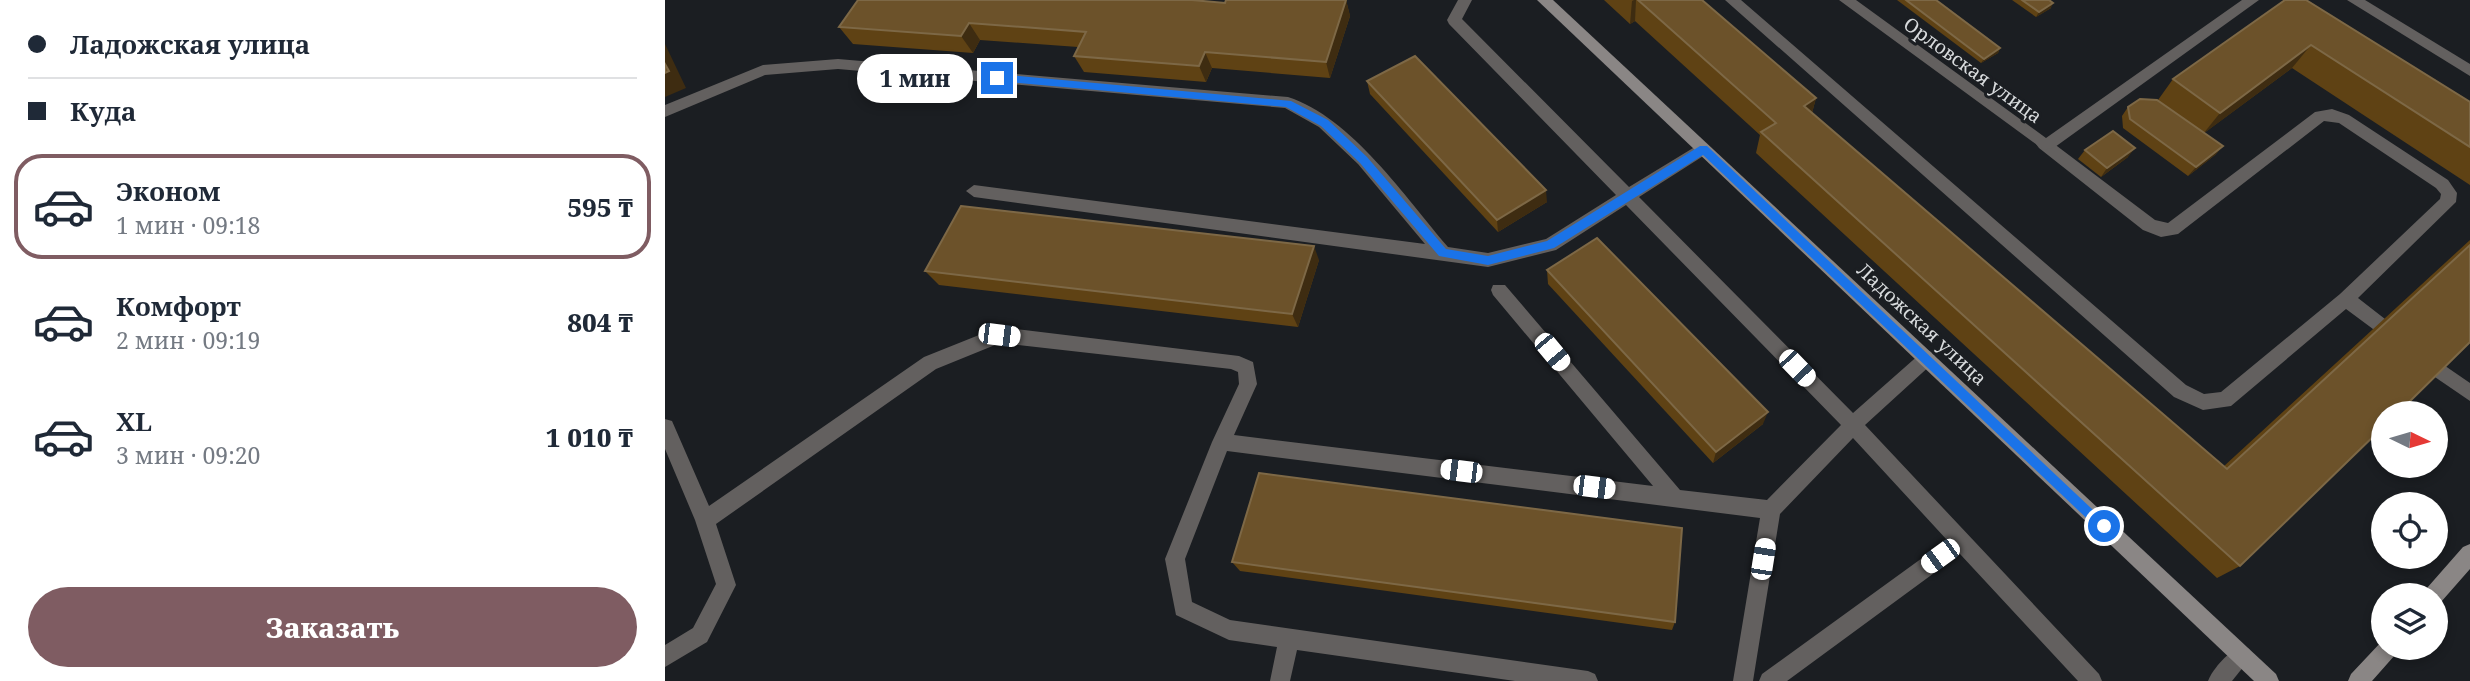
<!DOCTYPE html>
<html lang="ru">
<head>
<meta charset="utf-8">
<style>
  :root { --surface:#fff; --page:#f6f6f7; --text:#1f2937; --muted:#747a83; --line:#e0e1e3; --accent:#7f5c62 }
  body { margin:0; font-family:"Noto Serif",serif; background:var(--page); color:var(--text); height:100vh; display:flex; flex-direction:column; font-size:26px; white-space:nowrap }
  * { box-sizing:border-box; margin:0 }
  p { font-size:23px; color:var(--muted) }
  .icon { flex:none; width:38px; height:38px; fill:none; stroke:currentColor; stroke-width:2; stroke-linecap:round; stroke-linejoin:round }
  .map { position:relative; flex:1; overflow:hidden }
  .drawer { display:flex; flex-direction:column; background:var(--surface); width:665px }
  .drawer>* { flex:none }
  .guide { display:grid; align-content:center; height:154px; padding:0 28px; background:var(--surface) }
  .needle { width:46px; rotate:95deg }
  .controls { position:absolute; left:1706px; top:401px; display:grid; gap:14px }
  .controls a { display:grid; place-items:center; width:77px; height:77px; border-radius:50%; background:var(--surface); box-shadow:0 4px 10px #0003; font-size:35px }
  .end { position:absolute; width:32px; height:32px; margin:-16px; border:9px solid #1a73e8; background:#fff; box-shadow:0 0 0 4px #fff }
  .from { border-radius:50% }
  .bubble { position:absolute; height:49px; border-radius:24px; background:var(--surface); box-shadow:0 4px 10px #0003; font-size:23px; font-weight:800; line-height:49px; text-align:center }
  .car { position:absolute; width:21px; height:42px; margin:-21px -10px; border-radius:9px; box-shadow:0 0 5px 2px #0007; background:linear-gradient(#fff 24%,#345 0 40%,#fff 0 76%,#345 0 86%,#fff 0) }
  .guide b { display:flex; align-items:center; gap:24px; height:66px; font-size:26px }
  .guide b+b { border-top:2px solid var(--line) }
  .guide i { width:18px; height:18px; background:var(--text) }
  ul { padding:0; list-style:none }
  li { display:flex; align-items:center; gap:21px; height:105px; margin:0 14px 10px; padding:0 14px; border:4px solid transparent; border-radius:28px }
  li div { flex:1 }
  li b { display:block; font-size:26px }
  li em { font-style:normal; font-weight:800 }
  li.selected { border-color:var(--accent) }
  li>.icon { width:63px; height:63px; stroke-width:1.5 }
  .primary-button { display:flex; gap:14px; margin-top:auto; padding:14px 28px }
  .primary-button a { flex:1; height:80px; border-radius:42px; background:var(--accent); color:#fff; font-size:28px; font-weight:800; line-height:80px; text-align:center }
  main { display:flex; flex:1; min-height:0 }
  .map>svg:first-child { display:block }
</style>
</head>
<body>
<main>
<section class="drawer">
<div class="guide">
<b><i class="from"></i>Ладожская улица</b>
<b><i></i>Куда</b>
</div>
<ul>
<li class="selected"><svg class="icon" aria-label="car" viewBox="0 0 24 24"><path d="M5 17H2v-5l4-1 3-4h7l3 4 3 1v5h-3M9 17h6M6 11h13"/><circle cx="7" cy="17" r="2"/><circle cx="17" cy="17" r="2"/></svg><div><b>Эконом</b><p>1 мин · 09:18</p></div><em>595 ₸</em></li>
<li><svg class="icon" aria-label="car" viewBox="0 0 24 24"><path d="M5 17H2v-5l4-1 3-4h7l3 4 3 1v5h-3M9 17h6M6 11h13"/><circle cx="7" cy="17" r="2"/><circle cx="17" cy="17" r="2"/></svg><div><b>Комфорт</b><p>2 мин · 09:19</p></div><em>804 ₸</em></li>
<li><svg class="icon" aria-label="car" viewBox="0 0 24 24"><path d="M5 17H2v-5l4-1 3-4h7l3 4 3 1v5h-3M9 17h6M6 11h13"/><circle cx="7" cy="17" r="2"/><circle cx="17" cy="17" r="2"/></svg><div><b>XL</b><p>3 мин · 09:20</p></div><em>1 010 ₸</em></li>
</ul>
<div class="primary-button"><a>Заказать</a></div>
</section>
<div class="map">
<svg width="1805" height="681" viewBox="0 0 1805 681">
  <rect width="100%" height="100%" fill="#1b1e22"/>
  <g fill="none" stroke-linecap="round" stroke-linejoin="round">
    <g fill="#63605f" fill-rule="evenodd">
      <path d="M793,0H807L797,19L964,187L1033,145H1043L1046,149L1043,153L974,197L1188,413L1256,353L1262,350L1268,353L1271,358L1268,363L1200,425L1434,674L1437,681H1413L1295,554L1122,681H1094L1097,674L1282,540L1188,438L1115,514L1088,681H1068L1095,518L562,451L520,559L527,602L565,620L923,671L930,674L933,681H850L632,650L625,681H605L612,647L564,640L511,615L500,559L547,442L574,384L573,372L566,369L335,343L271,369L51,524L71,585L42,642L0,667V645L28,628L51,584L30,520L0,449V419L7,421L44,506L259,357L334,327L574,356L588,362L592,384L569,435L988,486L828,295L826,290L828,285H840L1015,490L1102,500L1176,425L961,205L891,250L823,267L309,197L301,191L309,185L760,244L693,164L654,127L620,108L173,69L100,75L0,117V105L98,65L173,59L623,97C686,117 741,198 783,247L823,253L881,239L951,195L784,24L782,20Z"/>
      <path d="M1060,0H1076L1521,385L1539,394L1556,392L1675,294L1775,199L1776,194L1771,188L1674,123L1659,121L1513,234L1496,237L1478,230L1374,148L1371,144L1374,140H1384L1490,220L1503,223L1650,112L1667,109L1684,115L1783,180L1792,193L1791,202L1693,298L1720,319L1723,324L1720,329H1708L1681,309L1566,406L1538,410L1509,397Z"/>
      <path d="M1770,359L1805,383V401L1764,373L1761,367L1764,361Z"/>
      <path d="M1577,646L1584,649L1587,656L1567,681H1543C1548,668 1564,651 1577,646Z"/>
    </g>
    <g fill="#63605f" fill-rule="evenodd">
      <path d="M1174,0H1191L1381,138L1577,0H1594L1390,147L1379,150Z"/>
      <path d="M1682,0H1700L1805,64V76Z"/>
    </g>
    <g fill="#8a8685" fill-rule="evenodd">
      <path d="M872,0H888L1611,674L1614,681H1589Z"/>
      <path d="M1805,544V569L1776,602L1771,604V595H1759L1762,588L1798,547Z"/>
      <path d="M1718,640V648H1733L1730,655L1707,681H1683L1686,674Z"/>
    </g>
  </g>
  <g fill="#5f4214">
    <path d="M681,0L685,16L665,78L547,68L541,82L419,72L409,56L413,47L315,40L308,53L188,44L174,27L560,3Z"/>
    <path d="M939,0H1037L1151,98L1147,113L1558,467L1805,240V342L1575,566L1552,578L1091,153L1095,135L970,21L965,24Z"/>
    <path d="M1232,0H1271L1335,48L1333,53L1316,63Z"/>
    <path d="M1347,0H1384L1386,8L1371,17Z"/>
    <path d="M1620,0L1805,102V185L1627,68L1539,133L1558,146L1550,155L1523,176L1458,128L1457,116L1463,107L1493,100L1508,79Z"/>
    <path d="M702,81L882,202L833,232L705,94Z"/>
    <path d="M1420,150L1463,157L1436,177L1413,159Z"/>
    <path d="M654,260L633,327L274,285L260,271Z"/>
    <path d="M882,270L1098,424L1048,463L883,284Z"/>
    <path d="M567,562L1010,622L1007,630L575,571Z"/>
  </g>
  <g fill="#3e2c11">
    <path d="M681,0L685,16L665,78L661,62Z"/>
    <path d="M969,0H971L970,21L965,24L967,1Z"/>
    <path d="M1388,3L1386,8L1371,17L1374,12Z"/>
    <path d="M304,23L315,40L308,53L296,36Z"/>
    <path d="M0,44L21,88L0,97Z"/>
    <path d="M1646,45L1627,68L1538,134L1555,113Z"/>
    <path d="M1335,48L1333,53L1316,63L1319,59Z"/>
    <path d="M540,52L547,68L541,82L534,66Z"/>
    <path d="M1151,98L1145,120L1139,106Z"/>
    <path d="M1558,146L1550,155L1523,176L1531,167Z"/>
    <path d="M1470,148L1463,157L1436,177L1442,168Z"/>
    <path d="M881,190L882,202L833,232L832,220Z"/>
    <path d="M649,246L654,260L633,327L627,314Z"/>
    <path d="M1103,412L1098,424L1048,463L1051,452Z"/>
  </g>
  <g fill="#6c522a" stroke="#7d6846" stroke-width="2">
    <path d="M193,0H527L560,3L561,0H681L661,62L540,52L534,66L409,56L421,32L304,23L296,36L174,27Z"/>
    <path d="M973,0H1037L1151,98L1139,106L1562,469L1805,245V342L1733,413H1718V427L1575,566L1096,132L1111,123Z"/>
    <path d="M1241,0H1271L1335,48L1319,59Z"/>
    <path d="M1357,0H1384L1388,3L1374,12Z"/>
    <path d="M1620,0H1641L1805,102V147L1646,45L1555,113L1508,79Z"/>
    <path d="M750,56L881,190L832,220L702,81Z"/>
    <path d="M0,64L4,71L0,73Z"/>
    <path d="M1475,99L1492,100L1558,146L1531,167L1465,119L1463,107Z"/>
    <path d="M1448,131L1470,148L1442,168L1420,150Z"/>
    <path d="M296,206L649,246L627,314L260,271Z"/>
    <path d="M932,238L1103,412L1051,452L882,270Z"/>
    <path d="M594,473L1017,528L1010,622L567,562Z"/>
  </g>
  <path fill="#1a73e8" d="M332,74L626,101L663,120L702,157L781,249L823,256L882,241L1035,146H1042L1445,526L1443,530H1434L1038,155L889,248L823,265L774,256L695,163L656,126L621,107L332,81L327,78Z"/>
  <g text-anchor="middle" stroke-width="6" stroke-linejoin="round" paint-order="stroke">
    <g font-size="19" fill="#d8dbdd" stroke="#1b1e22">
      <text transform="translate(1308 70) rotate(36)" y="7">Орловская улица</text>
      <text transform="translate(1257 324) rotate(43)" y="7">Ладожская улица</text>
    </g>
  </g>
</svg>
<div class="controls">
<a><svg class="needle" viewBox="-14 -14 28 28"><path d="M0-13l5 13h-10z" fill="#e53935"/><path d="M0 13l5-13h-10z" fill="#747a83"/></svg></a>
<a><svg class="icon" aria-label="locate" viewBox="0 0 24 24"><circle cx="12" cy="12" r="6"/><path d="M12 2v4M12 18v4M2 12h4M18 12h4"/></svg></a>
<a><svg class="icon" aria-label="layers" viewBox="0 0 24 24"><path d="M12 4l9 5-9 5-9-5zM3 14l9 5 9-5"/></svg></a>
</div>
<i class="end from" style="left:1439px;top:526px"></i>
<i class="end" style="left:332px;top:78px"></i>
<div class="bubble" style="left:192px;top:54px;width:116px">1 мин</div>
<i class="car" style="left:334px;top:335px;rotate:97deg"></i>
<i class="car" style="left:887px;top:352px;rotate:140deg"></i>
<i class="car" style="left:1132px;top:368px;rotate:136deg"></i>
<i class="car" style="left:796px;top:471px;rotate:277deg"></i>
<i class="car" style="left:929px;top:487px;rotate:97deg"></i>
<i class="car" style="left:1275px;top:556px;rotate:234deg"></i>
<i class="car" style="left:1098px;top:559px;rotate:9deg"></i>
</div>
</main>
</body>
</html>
